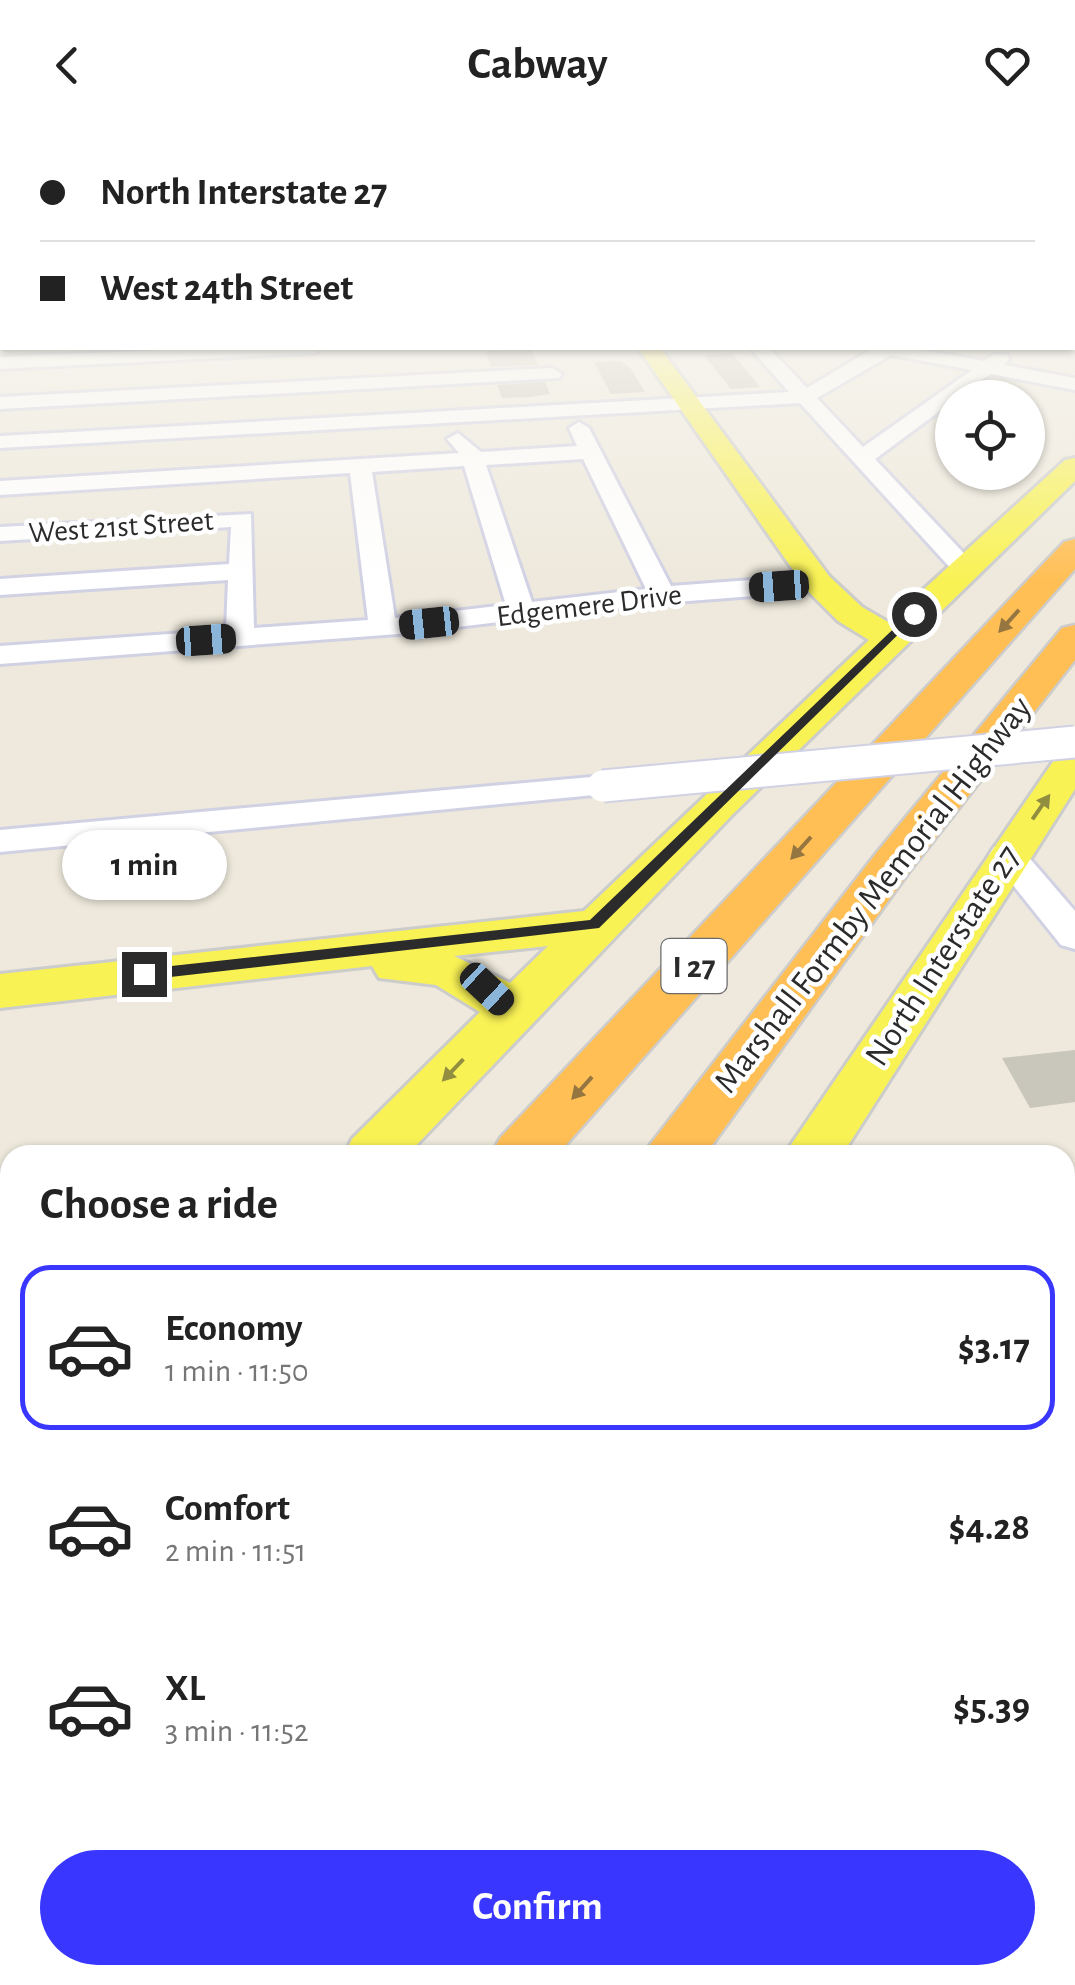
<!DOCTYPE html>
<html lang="en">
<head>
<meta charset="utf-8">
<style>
  :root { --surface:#fff; --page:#f6f6f6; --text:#222; --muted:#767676; --line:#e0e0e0; --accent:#3937ff }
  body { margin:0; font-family:"Alegreya Sans",sans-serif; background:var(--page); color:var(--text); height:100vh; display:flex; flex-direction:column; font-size:38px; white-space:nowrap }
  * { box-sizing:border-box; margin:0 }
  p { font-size:32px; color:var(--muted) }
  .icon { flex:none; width:55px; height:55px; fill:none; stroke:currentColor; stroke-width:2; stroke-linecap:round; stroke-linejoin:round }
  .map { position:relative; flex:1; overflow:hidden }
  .drawer { position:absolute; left:0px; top:1015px; width:1075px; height:840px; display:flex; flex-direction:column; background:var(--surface); border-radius:30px 30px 0 0; box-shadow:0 2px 8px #0004 }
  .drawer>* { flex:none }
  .banner { position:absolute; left:0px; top:0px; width:1075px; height:220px; box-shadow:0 2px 8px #0004; display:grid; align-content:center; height:220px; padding:0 40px; background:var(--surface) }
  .buttons { position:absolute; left:935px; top:250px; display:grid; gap:20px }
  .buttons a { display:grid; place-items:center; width:110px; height:110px; border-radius:50%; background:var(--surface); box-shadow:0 2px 8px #0004; font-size:50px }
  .end { position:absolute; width:45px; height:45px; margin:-22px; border:12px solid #2b2b2b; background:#fff; box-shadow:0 0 0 5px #fff }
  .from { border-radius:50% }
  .bubble { position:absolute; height:70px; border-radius:35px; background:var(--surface); box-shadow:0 2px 8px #0004; font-size:32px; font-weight:700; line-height:70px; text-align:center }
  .car { position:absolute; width:30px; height:60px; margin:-30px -15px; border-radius:12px; box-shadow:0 0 8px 2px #0007; background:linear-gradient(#222 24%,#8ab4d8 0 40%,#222 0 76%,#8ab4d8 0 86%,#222 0) }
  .banner b { display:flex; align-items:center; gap:35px; height:95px; font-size:38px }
  .banner b+b { border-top:2px solid var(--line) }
  .banner i { width:25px; height:25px; background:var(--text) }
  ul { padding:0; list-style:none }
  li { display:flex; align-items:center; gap:30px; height:165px; margin:0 20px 15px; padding:0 20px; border:5px solid transparent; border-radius:30px }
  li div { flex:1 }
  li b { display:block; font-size:38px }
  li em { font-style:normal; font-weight:700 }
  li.on { border-color:var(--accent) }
  li>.icon { width:90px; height:90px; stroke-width:1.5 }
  h2 { padding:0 40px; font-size:45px; line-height:120px }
  .primary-button { display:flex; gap:20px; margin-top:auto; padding:20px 40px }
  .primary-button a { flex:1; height:115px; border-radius:60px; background:var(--accent); color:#fff; font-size:40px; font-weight:700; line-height:115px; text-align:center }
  header { display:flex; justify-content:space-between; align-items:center; height:130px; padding:0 40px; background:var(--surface); font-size:45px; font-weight:700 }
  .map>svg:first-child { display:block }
</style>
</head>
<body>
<header><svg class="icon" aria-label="back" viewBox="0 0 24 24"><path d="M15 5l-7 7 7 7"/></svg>Cabway<svg class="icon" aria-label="heart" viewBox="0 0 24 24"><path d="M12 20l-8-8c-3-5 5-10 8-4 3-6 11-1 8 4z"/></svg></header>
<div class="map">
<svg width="1075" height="1855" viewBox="0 0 1075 1855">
  <rect width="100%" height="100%" fill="#eee9dc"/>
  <g fill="#c9c6bb">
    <path d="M531,219L538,235L491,237L485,221Z"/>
    <path d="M732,223L760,257L731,259L704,225Z"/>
    <path d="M621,231L631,239L645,262L611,264L594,232Z"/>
    <path d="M545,252L550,264L530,267L502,268L497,255Z"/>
    <path d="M1075,920V972L1030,978L1002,928Z"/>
  </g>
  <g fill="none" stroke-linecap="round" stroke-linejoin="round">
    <defs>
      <g id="minor">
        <path d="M210,218H324L315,223L0,239V227Z"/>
        <path d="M750,218H769L807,258L874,218H910L984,231L993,225H1007L1009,229L1004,235L1075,248V260L991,244L952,268V272L875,329L973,433L977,438L973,443H955L800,273L0,318V306L789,262ZM891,225L972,240L863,317L817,268Z"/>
        <path d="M552,238L562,244L559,248L0,279V267Z"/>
        <path d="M579,292L589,298L671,456L818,445L831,453L818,461L662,473L398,504L0,534V516L226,500L228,450L0,465V449L229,434L231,397L0,411V397L251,384L254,498L368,490L350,343L0,365V351L459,323L447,309L458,303L481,322L577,316L569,298ZM583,329L646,459L532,472L486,335ZM464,336L506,475L395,488L372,342Z"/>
        <path d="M603,646L615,649L620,656L615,663L0,722V700Z"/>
        <path d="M1007,714L1020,717L1075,781V819L1061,815L989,725L994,717Z"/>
      </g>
      <g id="major">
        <path d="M638,218H660L829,446L862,477L888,492L1065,330L1075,328V351L733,684L407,1025H344L352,1009L480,882L436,855L379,848L372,836L0,878V844L584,781L869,510L838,491L807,460ZM548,816L510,853L454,826Z"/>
        <path d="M1075,616V659L842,1025H784L1061,620Z"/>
        <path d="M10,1365V1443L0,1447V1369Z"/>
        <path d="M257,1845H351L347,1855H253Z"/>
      </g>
      <g id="highway">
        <path d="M1075,409V439L557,1025H491L500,1008L1064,412Z"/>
        <path d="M1075,495V530L909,742L705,1025H642L877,722L1062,498Z"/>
        <path d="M10,1489V1663L0,1667V1493Z"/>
        <path d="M10,1819V1845H98L94,1855H0V1840Z"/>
      </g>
    </defs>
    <use href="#minor" stroke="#d1d1e4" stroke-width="6"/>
    <use href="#major" stroke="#ccc" stroke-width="6"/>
    <use href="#highway" stroke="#ccc" stroke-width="5"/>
    <use href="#minor" fill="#fff" fill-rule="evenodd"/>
    <use href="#major" fill="#f9f255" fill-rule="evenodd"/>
    <use href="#highway" fill="#ffbf55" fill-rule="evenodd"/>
    <defs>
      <path id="minor-bridge" d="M603,656L1075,612"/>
    </defs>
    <use href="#minor-bridge" stroke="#d1d1e4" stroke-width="35" stroke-linecap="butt"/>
    <use href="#minor-bridge" stroke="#fff" stroke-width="31"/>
  </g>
  <defs><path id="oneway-solid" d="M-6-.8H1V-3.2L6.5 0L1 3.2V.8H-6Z" transform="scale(2.5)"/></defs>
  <g fill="#957540">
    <use href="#oneway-solid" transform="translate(1009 491) rotate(132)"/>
    <use href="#oneway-solid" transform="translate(801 718) rotate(132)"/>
    <use href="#oneway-solid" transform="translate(582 958) rotate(132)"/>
  </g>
  <g fill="#928e40">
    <use href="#oneway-solid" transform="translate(1041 677) rotate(-55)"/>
    <use href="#oneway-solid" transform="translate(453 940) rotate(134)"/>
  </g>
  <linearGradient id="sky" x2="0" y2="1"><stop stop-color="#75b4ee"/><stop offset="0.42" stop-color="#f7f5ef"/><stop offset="1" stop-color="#f7f5ef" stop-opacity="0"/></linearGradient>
  <rect width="1075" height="451" fill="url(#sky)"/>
  <path fill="#2b2b2b" d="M911,482L919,484L599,798L144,850L136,844L144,839L590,790Z"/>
  <g text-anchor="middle" stroke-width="9" stroke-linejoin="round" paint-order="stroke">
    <g font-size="30" fill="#2b2b2b" stroke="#fff">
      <text transform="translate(121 396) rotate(-4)" y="10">West 21st Street</text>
      <text transform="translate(589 475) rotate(-7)" y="10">Edgemere Drive</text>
    </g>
    <rect fill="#fff" stroke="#6b6b6b" stroke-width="2.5" x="661.5" y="809" width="65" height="54" rx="8"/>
    <g font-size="32" font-weight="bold" fill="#2b2b2b">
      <text x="694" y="847">I 27</text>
    </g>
    <g font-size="35" fill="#2b2b2b" stroke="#fff">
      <text transform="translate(872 764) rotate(-52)" y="12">Marshall Formby Memorial Highway</text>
      <text transform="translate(942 825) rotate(-57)" y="12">North Interstate 27</text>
    </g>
  </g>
</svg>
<div class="buttons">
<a><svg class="icon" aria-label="locate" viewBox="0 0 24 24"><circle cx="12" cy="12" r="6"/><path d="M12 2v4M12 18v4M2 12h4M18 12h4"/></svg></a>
</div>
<i class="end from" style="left:914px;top:484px"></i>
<i class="end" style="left:144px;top:844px"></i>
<div class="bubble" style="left:62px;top:700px;width:165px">1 min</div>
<i class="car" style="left:779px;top:456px;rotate:266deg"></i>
<i class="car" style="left:429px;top:493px;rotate:264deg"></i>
<i class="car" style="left:206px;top:510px;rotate:86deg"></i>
<i class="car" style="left:487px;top:859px;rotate:133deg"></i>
<div class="banner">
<b><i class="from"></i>North Interstate 27</b>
<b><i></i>West 24th Street</b>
</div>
<section class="drawer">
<h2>Choose a ride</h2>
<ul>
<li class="on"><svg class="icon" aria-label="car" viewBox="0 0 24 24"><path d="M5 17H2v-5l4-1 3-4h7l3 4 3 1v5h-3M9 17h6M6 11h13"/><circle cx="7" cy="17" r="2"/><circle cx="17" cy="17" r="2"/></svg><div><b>Economy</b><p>1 min · 11:50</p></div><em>$3.17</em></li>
<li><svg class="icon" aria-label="car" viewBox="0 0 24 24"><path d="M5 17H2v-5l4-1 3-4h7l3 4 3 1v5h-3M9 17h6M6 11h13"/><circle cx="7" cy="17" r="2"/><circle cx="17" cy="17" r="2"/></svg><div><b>Comfort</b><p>2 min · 11:51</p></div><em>$4.28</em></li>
<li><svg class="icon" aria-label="car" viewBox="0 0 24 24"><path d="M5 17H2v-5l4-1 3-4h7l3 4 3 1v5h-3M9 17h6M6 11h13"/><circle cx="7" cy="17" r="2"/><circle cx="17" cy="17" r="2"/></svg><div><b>XL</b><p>3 min · 11:52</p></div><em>$5.39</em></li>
</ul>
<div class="primary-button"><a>Confirm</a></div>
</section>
</div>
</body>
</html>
